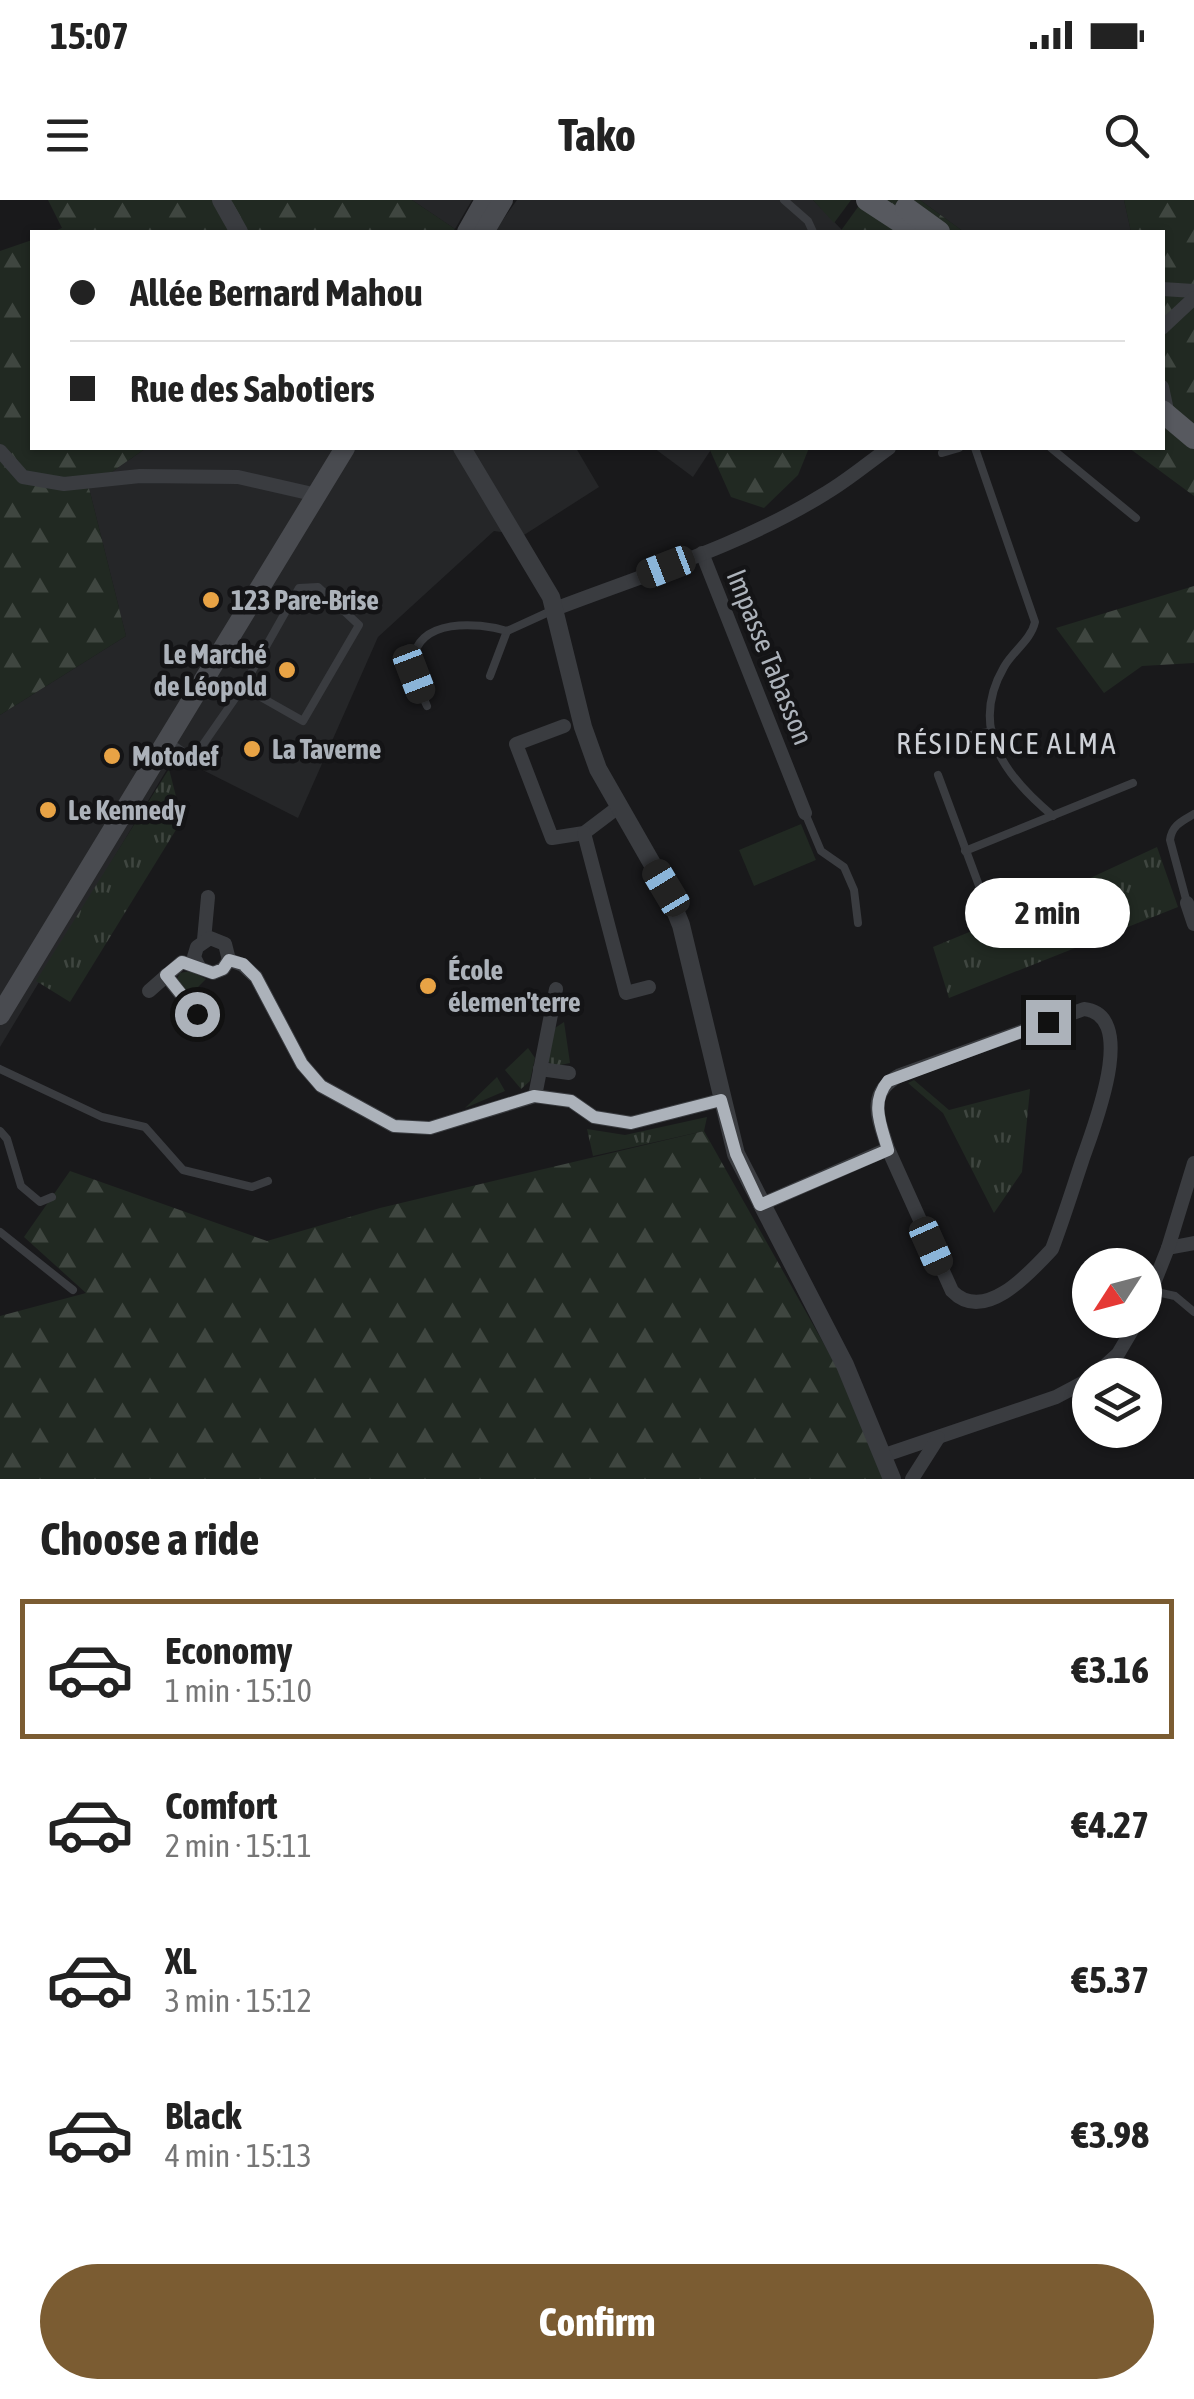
<!DOCTYPE html>
<html lang="en">
<head>
<meta charset="utf-8">
<style>
  :root { --surface:#fff; --page:#f6f6f6; --text:#222; --muted:#767676; --line:#e0e0e0; --accent:#7b5c32 }
  body { margin:0; font-family:"Asap Condensed",sans-serif; background:var(--page); color:var(--text); height:100vh; display:flex; flex-direction:column; font-size:38px; white-space:nowrap }
  * { box-sizing:border-box; margin:0 }
  p { font-size:32px; color:var(--muted) }
  .icon { flex:none; width:55px; height:55px; fill:none; stroke:currentColor; stroke-width:2; stroke-linecap:round; stroke-linejoin:round }
  .map { position:relative; height:1279px; overflow:hidden }
  .drawer { display:flex; flex-direction:column; background:var(--surface); flex:1 }
  .drawer>* { flex:none }
  .banner { position:absolute; left:30px; top:30px; width:1135px; height:220px; border-radius:0px; box-shadow:0 2px 8px #0004; display:grid; align-content:center; height:220px; padding:0 40px; background:var(--surface) }
  .needle { width:65px; rotate:234deg }
  .tools { position:absolute; left:1072px; top:1048px; display:grid; gap:20px }
  .tools a { display:grid; place-items:center; width:90px; height:90px; border-radius:50%; background:var(--surface); box-shadow:0 2px 8px #0004; font-size:50px }
  .end { position:absolute; width:45px; height:45px; margin:-22px; border:12px solid #acb2ba; background:#111; box-shadow:0 0 0 5px #111 }
  .from { border-radius:50% }
  .bubble { position:absolute; height:70px; border-radius:35px; background:var(--surface); box-shadow:0 2px 8px #0004; font-size:32px; font-weight:700; line-height:70px; text-align:center }
  .car { position:absolute; width:30px; height:60px; margin:-30px -15px; border-radius:12px; box-shadow:0 0 8px 2px #0007; background:linear-gradient(#222 24%,#8ab4d8 0 40%,#222 0 76%,#8ab4d8 0 86%,#222 0) }
  .banner b { display:flex; align-items:center; gap:35px; height:95px; font-size:38px }
  .banner b+b { border-top:2px solid var(--line) }
  .banner i { width:25px; height:25px; background:var(--text) }
  ul { padding:0; list-style:none }
  li { display:flex; align-items:center; gap:30px; height:140px; margin:0 20px 15px; padding:0 20px; border:5px solid transparent; border-radius:0px }
  li div { flex:1 }
  li b { display:block; font-size:38px }
  li em { font-style:normal; font-weight:700 }
  li.on { border-color:var(--accent) }
  li>.icon { width:90px; height:90px; stroke-width:1.5 }
  h2 { padding:0 40px; font-size:45px; line-height:120px }
  .primary-button { display:flex; gap:20px; margin-top:auto; padding:20px 40px }
  .primary-button a { flex:1; height:115px; border-radius:60px; background:var(--accent); color:#fff; font-size:40px; font-weight:700; line-height:115px; text-align:center }
  .status { display:flex; justify-content:space-between; align-items:center; height:70px; padding:0 50px; background:var(--surface); direction:ltr }
  .status svg { height:28px; fill:currentColor }
  header { display:flex; justify-content:space-between; align-items:center; height:130px; padding:0 40px; background:var(--surface); font-size:45px; font-weight:700 }
  .map>svg:first-child { display:block }
</style>
</head>
<body>
<div class="status"><b>15:07</b><svg viewBox="0 0 49 12"><path d="M0 12V9h3v3zM5 12V6h3v6zM10 12V3h3v9zM15 12V0h3v12zM26 1h20v11H26zM47 4h2v5h-2z"/></svg></div>
<header><svg class="icon" aria-label="menu" viewBox="0 0 24 24"><path d="M4 6h16M4 12h16M4 18h16"/></svg>Tako<svg class="icon" aria-label="search" viewBox="0 0 24 24"><circle cx="10" cy="10" r="6"/><path d="M15 15l6 6"/></svg></header>
<div class="map">
<svg width="1194" height="1279" viewBox="0 0 1194 1279">
  <defs>
    <pattern id="grass-tufts" width="24" height="20" patternUnits="userSpaceOnUse" patternTransform="scale(2.5)"><rect width="24" height="20" fill="#212922"/><path d="M3 7l-1-3M5 7V3M7 7l1-3M15 17l-1-3M17 17v-4M19 17l1-3" fill="none" stroke="#3f4640"/></pattern>
    <pattern id="forest-firs" width="22" height="20" patternUnits="userSpaceOnUse" patternTransform="scale(2.5)"><rect width="22" height="20" fill="#212922"/><path d="M5 1l3.5 6h-7zM16 11l3.5 6h-7z" fill="#3f4640"/></pattern>
  </defs>
  <rect width="100%" height="100%" fill="#19191b"/>
  <g fill="#252628">
    <path d="M412,0H472L455,29Z"/>
    <path d="M517,0H813L842,30L494,32Z"/>
    <path d="M920,0H1124L1131,32H964Z"/>
    <path d="M146,248H576L599,287L524,335L494,331L378,437L298,618L175,556L0,847V515L126,436L89,288Z"/>
    <path d="M654,248H712L693,277Z"/>
  </g>
  <g fill="url(#grass-tufts)">
    <path d="M813,0H851L834,23Z"/>
    <path d="M169,569L182,620L70,802L36,781Z"/>
    <path d="M1157,647L1178,707L949,798L933,747L1013,714Z"/>
    <path d="M190,771L206,779L198,787L199,803L194,802L177,779L180,773Z"/>
    <path d="M564,822L570,863L556,866L550,864L547,857L555,828Z"/>
    <path d="M528,848L535,858L530,881L521,889L505,870Z"/>
    <path d="M497,877L505,891L465,908L496,878Z"/>
    <path d="M914,880L949,910L1030,889L1022,972L994,1013L943,913L908,883Z"/>
    <path d="M707,917L704,931L593,956L587,929L625,935Z"/>
  </g>
  <g fill="url(#forest-firs)">
    <path d="M48,0H412L455,29L451,32H52L62,28Z"/>
    <path d="M863,0H920L964,32H840Z"/>
    <path d="M1124,0H1194V296L1129,248H1162V32H1131Z"/>
    <path d="M32,40V248H146L89,288L126,436L0,515V51Z"/>
    <path d="M712,248H809L798,275L764,308L731,297L710,250Z"/>
    <path d="M1194,386V463L1142,466L1104,493L1056,428Z"/>
    <path d="M704,931L900,1279H0V1116L86,1093L24,1037L70,971L267,1041L380,1008Z"/>
  </g>
  <path fill="#212922" d="M801,624L816,660L754,686L739,650Z"/>
  <g fill="none" stroke-linecap="round" stroke-linejoin="round">
    <g stroke="#3a3c40" stroke-width="8">
      <path d="M784,0L808,21L813,32"/>
      <path d="M975,248L1035,422C1031,440 1013,451 1004,467C968,529 1006,577 1053,616"/>
      <path d="M1051,248L1136,318"/>
      <path d="M942,253L959,248"/>
      <path d="M490,476L507,431"/>
      <path d="M427,506C421,492 411,475 413,460C419,418 477,422 507,431L551,411"/>
      <path d="M946,540L992,531"/>
      <path d="M168,541L193,559L243,487L303,521L359,425L318,387L299,388L243,487"/>
      <path d="M938,575L991,718"/>
      <path d="M805,613L821,651L844,667L854,690L858,723"/>
      <path d="M965,651L1133,583"/>
      <path d="M1187,703L1170,640C1172,625 1182,621 1194,614"/>
      <path d="M0,869L102,917L145,927L183,970L252,987L268,981"/>
      <path d="M0,931L7,939L21,986L40,1002L52,997"/>
      <path d="M0,1032L73,1090"/>
      <path d="M1152,1091L1175,1096L1194,1112"/>
    </g>
    <g stroke="#3a3c40" stroke-width="14">
      <path d="M1162,89L1194,91"/>
      <path d="M1162,128L1194,98"/>
      <path d="M1162,187L1168,215"/>
      <path d="M0,251L23,277L64,284L140,276L238,277L317,295"/>
      <path d="M702,353L805,613"/>
      <path d="M555,409C646,374 743,345 826,293C848,280 868,263 889,248"/>
      <path d="M564,526L516,544L552,638L584,633L617,608"/>
      <path d="M584,633L626,793L649,787"/>
      <path d="M1187,703L1194,724"/>
      <path d="M204,740L208,697"/>
      <path d="M229,760L243,765L256,777L302,864L321,886L394,926L430,928L535,896L571,901L594,917L631,923L721,900"/>
      <path d="M199,767L194,757L197,747L210,738L225,744L229,760"/>
      <path d="M166,775L197,815"/>
      <path d="M149,791L182,762L213,773L223,769L229,760"/>
      <path d="M540,869L569,873"/>
      <path d="M535,896L556,789"/>
      <path d="M760,1005L888,949C879,919 865,894 900,875L1084,809C1140,815 1092,931 1082,961C1072,991 1063,1020 1052,1049C1029,1074 984,1124 952,1091L888,949"/>
      <path d="M1168,1048L1194,1043"/>
      <path d="M1145,1106L1168,1048L1194,963"/>
      <path d="M1095,1175L1118,1154L1138,1120"/>
      <path d="M882,1256L1056,1197L1090,1179"/>
      <path d="M912,1279L938,1238"/>
    </g>
    <g stroke="#3a3c40" stroke-width="18">
      <path d="M221,0L239,32"/>
      <path d="M462,248L551,397L583,527L598,569L666,688L681,725L736,954L845,1165L892,1279"/>
    </g>
    <g stroke="#494b50" stroke-width="20">
      <path d="M467,32L485,0"/>
      <path d="M484,32L503,0"/>
      <path d="M0,815L345,248"/>
    </g>
    <g stroke="#57595f" stroke-width="22">
      <path d="M867,0L916,32"/>
      <path d="M906,8L939,32"/>
      <path d="M1162,211L1194,238"/>
    </g>
  </g>
  <g fill="none" stroke-linecap="round" stroke-linejoin="round">
    <path stroke="#acb2ba" stroke-width="12" d="M197,814L166,775L182,762L213,773L223,769L229,760L243,764L256,777L302,864L321,886L394,926L430,928L534,896L571,901L594,917L631,923L721,900L736,954L760,1005L888,950C881,925 870,903 888,881L1048,822"/>
  </g>
  <g fill="#e8a345" stroke="#141416" stroke-width="4">
    <circle cx="211" cy="400" r="10"/>
    <circle cx="287" cy="470" r="10"/>
    <circle cx="252" cy="549" r="10"/>
    <circle cx="112" cy="556" r="10"/>
    <circle cx="48" cy="610" r="10"/>
    <circle cx="428" cy="786" r="10"/>
  </g>
  <g text-anchor="middle" stroke-width="9" stroke-linejoin="round" paint-order="stroke">
    <g font-size="28" font-weight="bold" fill="#acb2ba" stroke="#141416" text-anchor="start">
      <text x="231" y="410">123 Pare-Brise</text>
      <text x="267" y="464" text-anchor="end">Le Marché<tspan x="267" dy="32">de Léopold</tspan></text>
      <text x="272" y="559">La Taverne</text>
      <text x="132" y="566">Motodef</text>
      <text x="68" y="620">Le Kennedy</text>
      <text x="448" y="780">École<tspan x="448" dy="32">élemen'terre</tspan></text>
    </g>
    <g font-size="28" fill="#acb2ba" stroke="#141416">
      <text transform="translate(770 457) rotate(68)" y="10">Impasse Tabasson</text>
    </g>
    <g font-size="30" letter-spacing="2.5" fill="#cdd0d6" stroke="#141416">
      <text x="1007" y="554">RÉSIDENCE ALMA</text>
    </g>
  </g>
</svg>
<div class="tools">
<a><svg class="needle" viewBox="-14 -14 28 28"><path d="M0-13l5 13h-10z" fill="#e53935"/><path d="M0 13l5-13h-10z" fill="#767676"/></svg></a>
<a><svg class="icon" aria-label="layers" viewBox="0 0 24 24"><path d="M12 4l9 5-9 5-9-5zM3 14l9 5 9-5"/></svg></a>
</div>
<i class="end from" style="left:197px;top:814px"></i>
<i class="end" style="left:1048px;top:822px"></i>
<div class="bubble" style="left:965px;top:678px;width:165px">2 min</div>
<i class="car" style="left:666px;top:367px;rotate:249deg"></i>
<i class="car" style="left:414px;top:474px;rotate:159deg"></i>
<i class="car" style="left:666px;top:688px;rotate:329deg"></i>
<i class="car" style="left:931px;top:1046px;rotate:156deg"></i>
<div class="banner">
<b><i class="from"></i>Allée Bernard Mahou</b>
<b><i></i>Rue des Sabotiers</b>
</div>
</div>
<section class="drawer">
<h2>Choose a ride</h2>
<ul>
<li class="on"><svg class="icon" aria-label="car" viewBox="0 0 24 24"><path d="M5 17H2v-5l4-1 3-4h7l3 4 3 1v5h-3M9 17h6M6 11h13"/><circle cx="7" cy="17" r="2"/><circle cx="17" cy="17" r="2"/></svg><div><b>Economy</b><p>1 min · 15:10</p></div><em>€3.16</em></li>
<li><svg class="icon" aria-label="car" viewBox="0 0 24 24"><path d="M5 17H2v-5l4-1 3-4h7l3 4 3 1v5h-3M9 17h6M6 11h13"/><circle cx="7" cy="17" r="2"/><circle cx="17" cy="17" r="2"/></svg><div><b>Comfort</b><p>2 min · 15:11</p></div><em>€4.27</em></li>
<li><svg class="icon" aria-label="car" viewBox="0 0 24 24"><path d="M5 17H2v-5l4-1 3-4h7l3 4 3 1v5h-3M9 17h6M6 11h13"/><circle cx="7" cy="17" r="2"/><circle cx="17" cy="17" r="2"/></svg><div><b>XL</b><p>3 min · 15:12</p></div><em>€5.37</em></li>
<li><svg class="icon" aria-label="car" viewBox="0 0 24 24"><path d="M5 17H2v-5l4-1 3-4h7l3 4 3 1v5h-3M9 17h6M6 11h13"/><circle cx="7" cy="17" r="2"/><circle cx="17" cy="17" r="2"/></svg><div><b>Black</b><p>4 min · 15:13</p></div><em>€3.98</em></li>
</ul>
<div class="primary-button"><a>Confirm</a></div>
</section>
</body>
</html>
